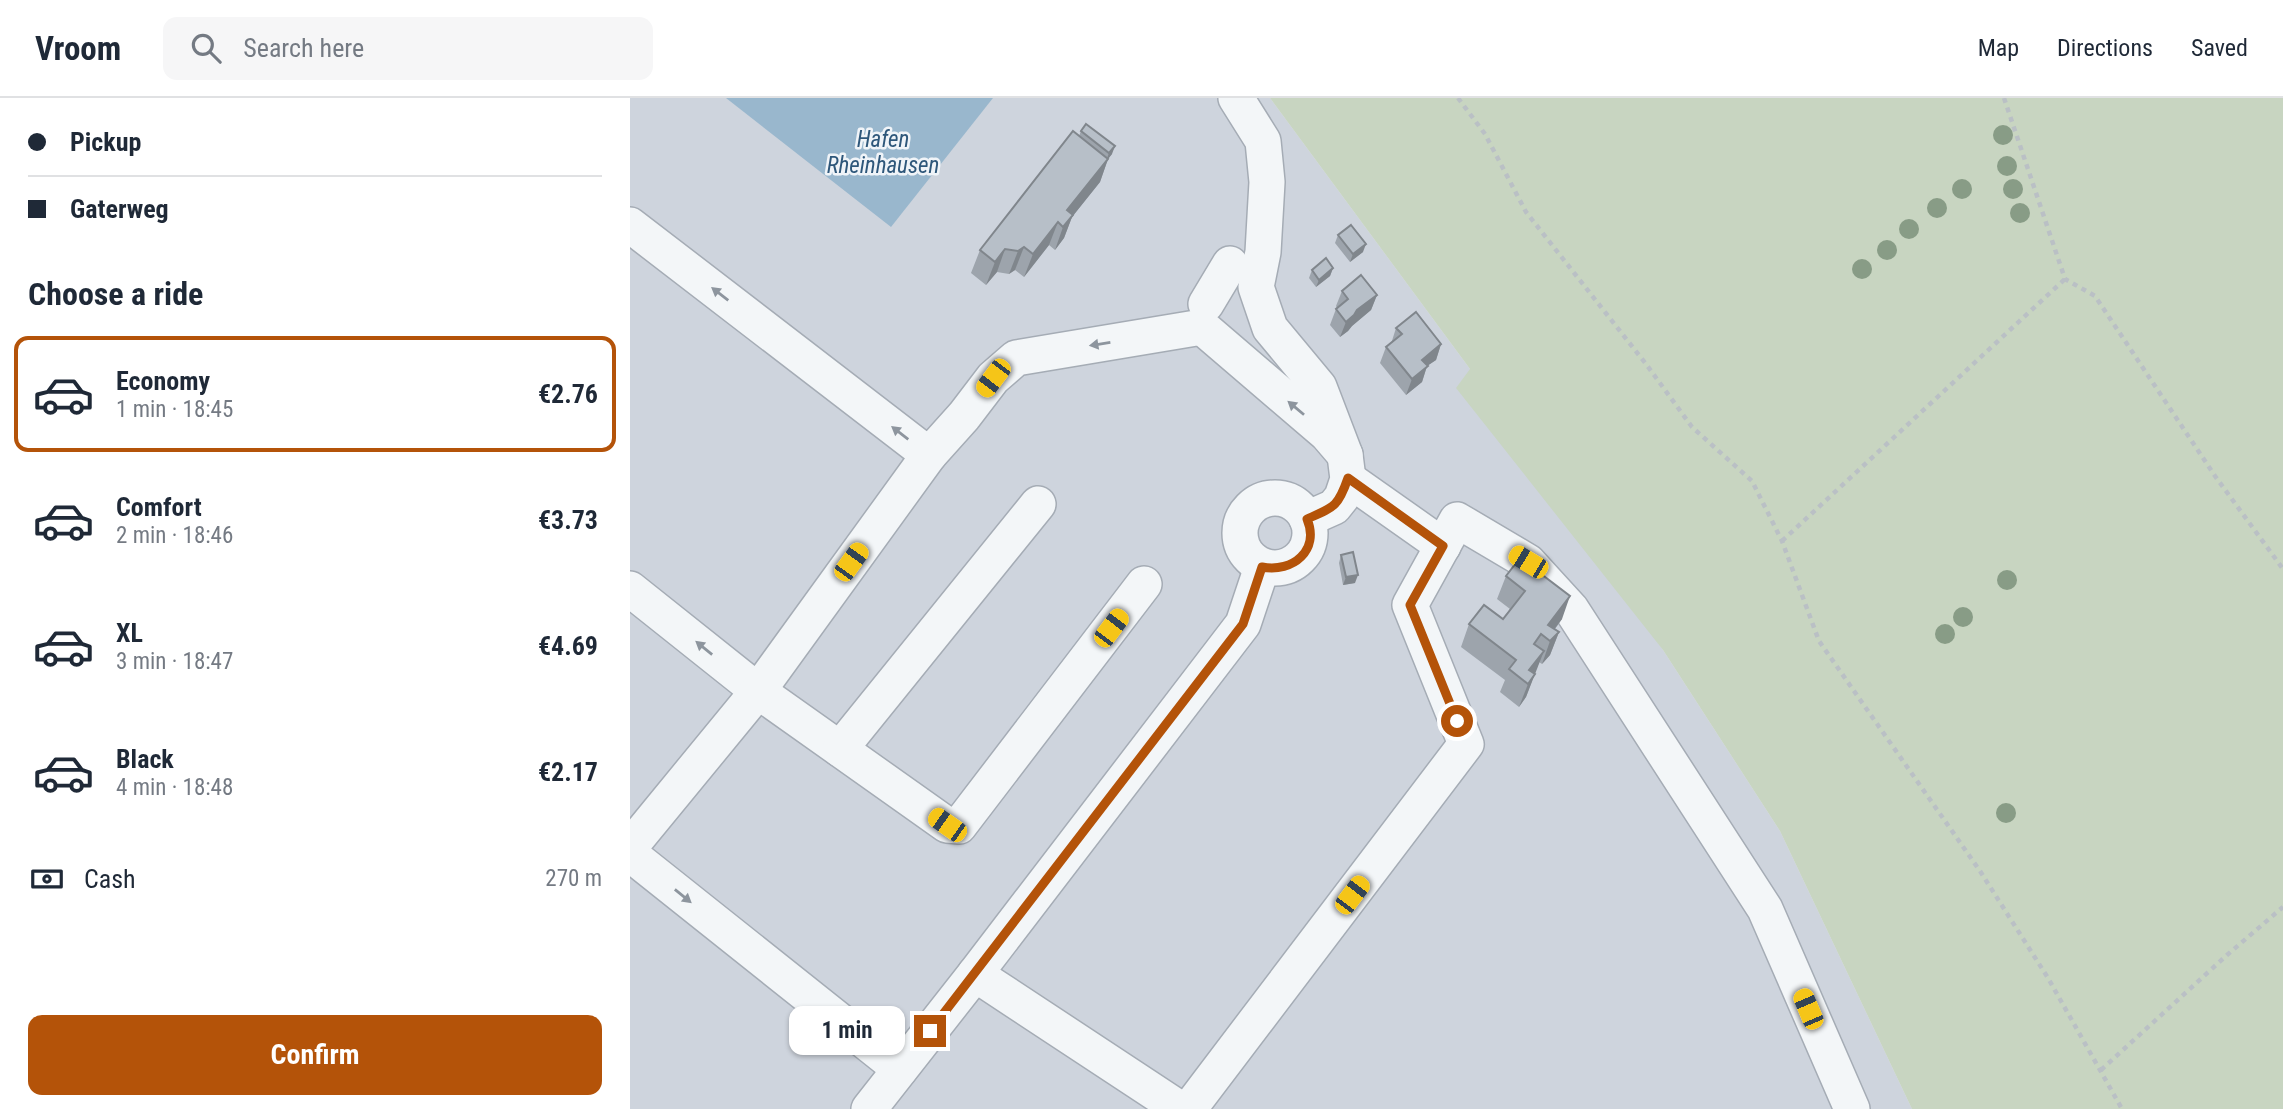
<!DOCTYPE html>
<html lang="en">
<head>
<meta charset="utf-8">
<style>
  :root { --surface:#fff; --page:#f6f6f7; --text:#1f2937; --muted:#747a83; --line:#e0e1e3; --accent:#b45309 }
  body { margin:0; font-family:"Roboto Condensed",sans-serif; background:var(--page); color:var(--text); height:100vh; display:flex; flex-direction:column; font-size:26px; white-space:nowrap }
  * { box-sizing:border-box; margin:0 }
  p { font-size:23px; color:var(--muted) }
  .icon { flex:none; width:38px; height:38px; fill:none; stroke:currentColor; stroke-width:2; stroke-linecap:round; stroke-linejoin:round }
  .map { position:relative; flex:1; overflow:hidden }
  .drawer { display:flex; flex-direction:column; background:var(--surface); width:630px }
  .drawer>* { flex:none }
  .top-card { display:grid; align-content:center; height:154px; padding:0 28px; background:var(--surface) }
  .end { position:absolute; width:32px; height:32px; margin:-16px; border:9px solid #b45309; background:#fff; box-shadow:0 0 0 4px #fff }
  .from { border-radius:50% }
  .bubble { position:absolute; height:49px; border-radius:14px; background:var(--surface); box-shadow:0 2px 5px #0004; font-size:23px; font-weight:700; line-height:49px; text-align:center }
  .car { position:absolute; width:21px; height:42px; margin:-21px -10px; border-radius:9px; box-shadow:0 0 5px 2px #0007; background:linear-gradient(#f5c518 24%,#345 0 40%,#f5c518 0 76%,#345 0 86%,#f5c518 0) }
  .top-card b { display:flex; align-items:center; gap:24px; height:66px; font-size:26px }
  .top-card b+b { border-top:2px solid var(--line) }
  .top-card i { width:18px; height:18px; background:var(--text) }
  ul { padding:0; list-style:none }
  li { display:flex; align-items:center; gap:21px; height:116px; margin:0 14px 10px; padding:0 14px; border:4px solid transparent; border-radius:14px }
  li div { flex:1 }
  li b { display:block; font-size:26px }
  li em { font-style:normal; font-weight:700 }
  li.selected { border-color:var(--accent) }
  li>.icon { width:63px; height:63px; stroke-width:1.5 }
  h2 { padding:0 28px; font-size:32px; line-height:84px }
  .pay { display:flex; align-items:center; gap:18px; height:77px; padding:0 28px; font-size:26px }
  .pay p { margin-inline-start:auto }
  .primary-button { display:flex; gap:14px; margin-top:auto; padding:14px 28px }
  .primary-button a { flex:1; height:80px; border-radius:14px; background:var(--accent); color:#fff; font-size:28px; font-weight:700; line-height:80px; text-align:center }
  header { display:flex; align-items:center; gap:42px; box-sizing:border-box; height:98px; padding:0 35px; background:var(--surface); border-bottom:2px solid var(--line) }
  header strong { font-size:33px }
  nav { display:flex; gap:38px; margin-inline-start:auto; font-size:24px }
  .search { width:490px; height:63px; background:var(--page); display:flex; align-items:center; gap:18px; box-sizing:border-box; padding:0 24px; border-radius:14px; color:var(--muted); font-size:26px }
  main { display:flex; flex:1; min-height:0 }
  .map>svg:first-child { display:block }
</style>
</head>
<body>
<header>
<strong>Vroom</strong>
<div class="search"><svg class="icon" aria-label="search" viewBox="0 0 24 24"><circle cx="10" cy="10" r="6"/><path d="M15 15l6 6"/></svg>Search here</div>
<nav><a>Map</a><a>Directions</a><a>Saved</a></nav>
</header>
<main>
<section class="drawer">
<div class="top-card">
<b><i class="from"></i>Pickup</b>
<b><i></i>Gaterweg</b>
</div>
<h2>Choose a ride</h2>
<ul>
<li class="selected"><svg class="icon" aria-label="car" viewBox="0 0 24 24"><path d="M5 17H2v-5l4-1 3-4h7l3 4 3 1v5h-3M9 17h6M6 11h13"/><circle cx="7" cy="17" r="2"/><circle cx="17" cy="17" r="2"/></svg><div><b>Economy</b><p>1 min · 18:45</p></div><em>€2.76</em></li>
<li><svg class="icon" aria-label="car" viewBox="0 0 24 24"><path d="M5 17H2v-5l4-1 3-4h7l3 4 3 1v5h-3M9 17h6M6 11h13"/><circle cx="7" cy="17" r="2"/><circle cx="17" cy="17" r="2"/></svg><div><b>Comfort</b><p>2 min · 18:46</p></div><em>€3.73</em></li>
<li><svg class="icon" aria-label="car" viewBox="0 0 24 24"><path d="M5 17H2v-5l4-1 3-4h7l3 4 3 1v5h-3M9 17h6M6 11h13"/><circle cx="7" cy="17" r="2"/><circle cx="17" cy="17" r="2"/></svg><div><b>XL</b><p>3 min · 18:47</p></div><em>€4.69</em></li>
<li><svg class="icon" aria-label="car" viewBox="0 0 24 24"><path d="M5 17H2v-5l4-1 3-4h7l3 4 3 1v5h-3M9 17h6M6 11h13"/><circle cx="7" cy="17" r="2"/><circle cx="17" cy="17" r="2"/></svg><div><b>Black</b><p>4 min · 18:48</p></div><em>€2.17</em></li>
</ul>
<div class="pay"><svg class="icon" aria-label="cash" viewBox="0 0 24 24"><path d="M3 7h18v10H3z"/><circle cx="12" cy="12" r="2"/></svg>Cash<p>270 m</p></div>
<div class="primary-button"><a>Confirm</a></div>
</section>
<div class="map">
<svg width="1653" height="1011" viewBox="0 0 1653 1011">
  <rect width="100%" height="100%" fill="#e0e5ea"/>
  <path fill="#ced4dd" d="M0,0H640L840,271L1033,552L1150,733L1282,1011H0Z"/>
  <path fill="#c8d5c1" d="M640,0H1653V1011H1282L1150,733L1033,552L826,290L840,271Z"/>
  <path fill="#99b7cd" d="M96,0H363L261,129Z"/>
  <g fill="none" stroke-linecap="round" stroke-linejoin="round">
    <defs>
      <g id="minor">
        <path d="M606,0L633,43L637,84L633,154L626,189L640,230L689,289L715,357L718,381L712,399L704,409L677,421"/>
        <path d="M0,127L299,357L334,318L363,280L386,260L572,229L697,336L715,357"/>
        <path d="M576,206L600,166"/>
        <path d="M718,381L813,448"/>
        <circle cx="645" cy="435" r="35"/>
        <path d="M0,491L128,593L317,727L329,728L514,486"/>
        <path d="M210,651L408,406"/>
        <path d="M0,749L128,593L299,357"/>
        <path d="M0,756L270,971"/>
        <path d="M345,876L550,1011"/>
        <path d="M239,1011L345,876L613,526L632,469"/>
        <path d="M559,1011L836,646L780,507L827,422L898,464L941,511L1135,811L1222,1011"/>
      </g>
    </defs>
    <use href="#minor" stroke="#a5acb5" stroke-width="38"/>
    <g stroke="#bac0c5" stroke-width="4.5" stroke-dasharray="5 5" stroke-linecap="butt">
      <path d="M828,0L855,36L896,114L1016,266L1062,329L1122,383L1152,443L1189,543L1350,773L1418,880L1492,1011"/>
      <path d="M1374,0L1435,181L1465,198L1585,378L1653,471"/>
      <path d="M1152,443L1435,181"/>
      <path d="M1471,972L1597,857L1653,809"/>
    </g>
    <use href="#minor" stroke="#f3f6f8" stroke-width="35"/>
  </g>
  <g fill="#889c86">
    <circle cx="1373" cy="37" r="10"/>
    <circle cx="1377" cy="68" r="10"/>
    <circle cx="1332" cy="91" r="10"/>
    <circle cx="1383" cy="91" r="10"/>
    <circle cx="1307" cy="110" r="10"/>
    <circle cx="1390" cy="115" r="10"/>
    <circle cx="1279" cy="131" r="10"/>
    <circle cx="1257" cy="152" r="10"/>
    <circle cx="1232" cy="171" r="10"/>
    <circle cx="1377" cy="482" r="10"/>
    <circle cx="1333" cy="519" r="10"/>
    <circle cx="1315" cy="536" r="10"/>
    <circle cx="1376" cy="715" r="10"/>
  </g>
  <g fill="#9da4ac">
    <path d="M451,33L482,56L478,61L470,84L442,119L434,140L425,152L419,147L394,179L385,172L379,176L367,174L356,187L341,175L350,152L449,38Z"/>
    <path d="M708,137L733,154L720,164L705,145Z"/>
    <path d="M703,170L700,178L686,189L679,180L682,172Z"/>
    <path d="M712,193L747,197L741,212L722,228L718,233L710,239L700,227L706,211L707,210L706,208Z"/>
    <path d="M766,230L811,246L806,262L797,268L792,284L776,297L750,265L756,249L761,246Z"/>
    <path d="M711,457L725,485L713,487L709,465Z"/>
    <path d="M876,478L932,521L925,531L929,534L920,557L912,566L909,564L896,599L889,609L870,594L875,582L831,549L839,526L873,521L880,511L867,501Z"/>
  </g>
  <g fill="#80868c">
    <path d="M485,48L482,56L478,61L470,84L442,119L434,140L425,152L433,129L437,112L476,63L479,55Z"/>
    <path d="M428,124L419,147L394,179L403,156Z"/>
    <path d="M736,146L733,154L720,164L723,156Z"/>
    <path d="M394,149L385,172L379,176L388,153Z"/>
    <path d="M375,151L367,174L356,187L365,164Z"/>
    <path d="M703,170L700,178L686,189L689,182Z"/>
    <path d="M747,197L741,212L722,228L718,233L710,239L716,224L727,212Z"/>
    <path d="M811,246L806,262L797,268L792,284L776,297L782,281L792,262Z"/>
    <path d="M728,477L725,485L713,487L716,479Z"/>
    <path d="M940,498L932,521L917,541L918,527Z"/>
    <path d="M929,534L920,557L912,566L920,543Z"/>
    <path d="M914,553L905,576L898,586L899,572Z"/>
    <path d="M905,576L896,599L889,609L898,586Z"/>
  </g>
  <g fill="#b7bfc8" stroke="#80868c" stroke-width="2">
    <path d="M456,26L485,48L479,55L451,33Z"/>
    <path d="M443,33L478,61L437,112L443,117L433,129L428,124L403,156L394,149L388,153L375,151L365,164L350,152Z"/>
    <path d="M721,127L736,146L723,156L708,137Z"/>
    <path d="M696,160L703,170L689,182L682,172Z"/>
    <path d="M731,177L747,197L727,212L724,217L716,224L706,211L718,201L712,193Z"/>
    <path d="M786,214L811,246L792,262L798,268L782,281L756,249L772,236L766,230Z"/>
    <path d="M723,454L728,477L716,479L711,457Z"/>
    <path d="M890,460L940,498L918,527L929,534L920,543L911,536L904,546L914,553L899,572L905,576L898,586L879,571L886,562L839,526L854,507L873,521L895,493L876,478Z"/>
  </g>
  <defs><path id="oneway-solid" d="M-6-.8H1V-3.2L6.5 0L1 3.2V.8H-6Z" transform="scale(1.75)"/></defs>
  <g fill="#8d959e">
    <use href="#oneway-solid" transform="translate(90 196) rotate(-142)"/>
    <use href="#oneway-solid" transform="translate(470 246) rotate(171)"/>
    <use href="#oneway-solid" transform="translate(666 310) rotate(-140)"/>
    <use href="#oneway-solid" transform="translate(270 335) rotate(-142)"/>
    <use href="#oneway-solid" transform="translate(74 550) rotate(-141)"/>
    <use href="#oneway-solid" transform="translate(53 798) rotate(39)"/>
  </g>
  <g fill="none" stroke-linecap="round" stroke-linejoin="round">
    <path stroke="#b45309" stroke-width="9" d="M300,933L613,526L632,469C663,475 690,452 677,421C704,409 708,409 718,380L813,448L780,507L827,623"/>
  </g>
  <g text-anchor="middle" stroke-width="5" stroke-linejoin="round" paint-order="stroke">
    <g font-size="23" font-style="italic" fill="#2e577a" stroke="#f0f4f8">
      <text x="253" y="49">Hafen<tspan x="253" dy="26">Rheinhausen</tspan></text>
    </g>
  </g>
</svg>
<i class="end from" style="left:827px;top:623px"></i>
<i class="end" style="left:300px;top:933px"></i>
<div class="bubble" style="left:159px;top:908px;width:116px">1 min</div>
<i class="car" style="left:363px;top:280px;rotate:217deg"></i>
<i class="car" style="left:221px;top:464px;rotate:36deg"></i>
<i class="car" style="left:898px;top:464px;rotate:301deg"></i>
<i class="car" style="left:481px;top:530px;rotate:37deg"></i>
<i class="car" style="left:317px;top:727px;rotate:305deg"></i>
<i class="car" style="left:722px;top:797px;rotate:37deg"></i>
<i class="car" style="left:1178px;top:911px;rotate:337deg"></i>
</div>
</main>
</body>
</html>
